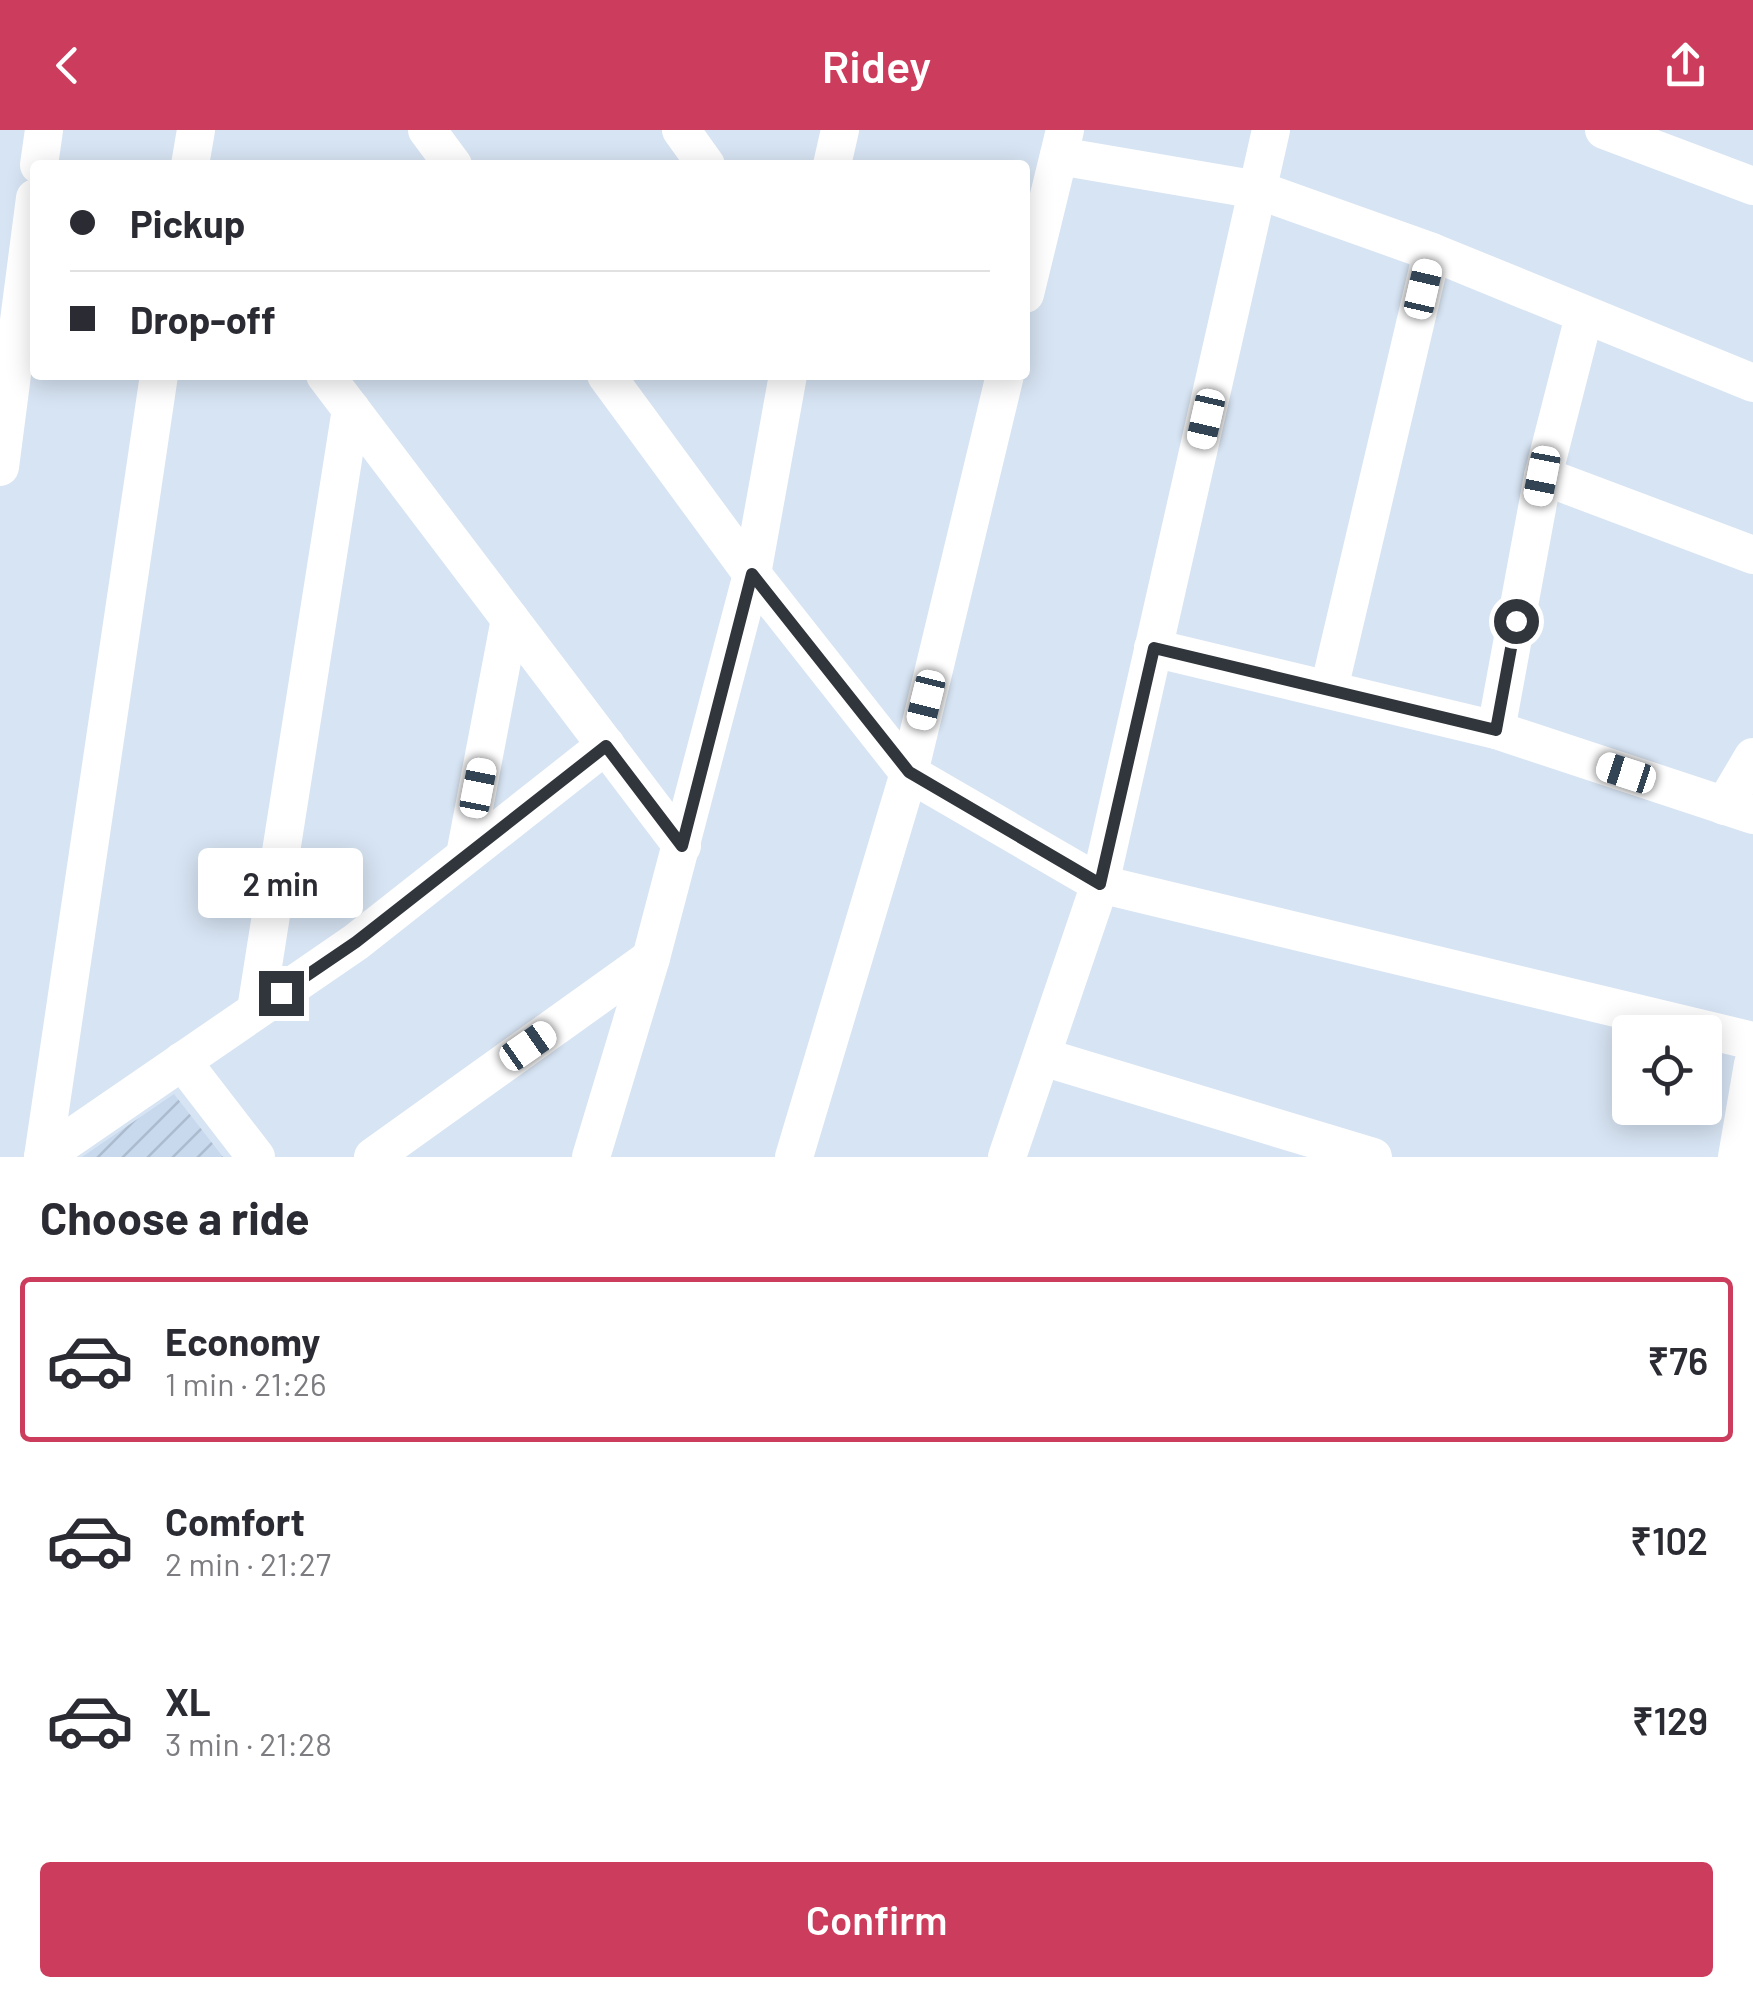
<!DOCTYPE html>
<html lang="en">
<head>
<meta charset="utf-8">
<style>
  :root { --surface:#fff; --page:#f2f2f3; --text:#2b2b33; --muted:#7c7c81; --line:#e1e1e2; --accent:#cc3c5c }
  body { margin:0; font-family:Barlow,sans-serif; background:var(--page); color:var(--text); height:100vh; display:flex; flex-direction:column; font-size:38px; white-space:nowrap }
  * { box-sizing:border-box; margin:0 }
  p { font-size:32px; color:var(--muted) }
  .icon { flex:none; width:55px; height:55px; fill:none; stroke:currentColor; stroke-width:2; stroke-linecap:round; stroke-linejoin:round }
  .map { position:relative; height:1027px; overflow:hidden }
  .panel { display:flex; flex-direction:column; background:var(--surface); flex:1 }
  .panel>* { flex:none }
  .banner { position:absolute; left:30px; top:30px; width:1000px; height:220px; border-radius:10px; box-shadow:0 5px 25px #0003; display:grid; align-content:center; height:220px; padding:0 40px; background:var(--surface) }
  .buttons { position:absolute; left:1612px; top:885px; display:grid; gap:20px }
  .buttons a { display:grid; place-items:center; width:110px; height:110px; border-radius:10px; background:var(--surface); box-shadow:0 5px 25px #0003; font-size:50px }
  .end { position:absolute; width:45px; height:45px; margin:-22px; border:12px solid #31363c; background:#fff; box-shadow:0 0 0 5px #fff }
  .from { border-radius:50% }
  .bubble { position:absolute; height:70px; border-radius:10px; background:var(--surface); box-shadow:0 5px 25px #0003; font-size:32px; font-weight:600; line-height:70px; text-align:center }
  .car { position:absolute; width:30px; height:60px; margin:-30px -15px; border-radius:12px; box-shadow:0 0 8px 2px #0007; background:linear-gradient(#fff 24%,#345 0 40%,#fff 0 76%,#345 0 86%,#fff 0) }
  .banner b { display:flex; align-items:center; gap:35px; height:95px; font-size:38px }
  .banner b+b { border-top:2px solid var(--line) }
  .banner i { width:25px; height:25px; background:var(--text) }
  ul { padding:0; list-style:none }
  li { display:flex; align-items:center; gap:30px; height:165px; margin:0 20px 15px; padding:0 20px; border:5px solid transparent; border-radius:10px }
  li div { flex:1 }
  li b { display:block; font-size:38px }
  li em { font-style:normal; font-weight:600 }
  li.active { border-color:var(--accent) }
  li>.icon { width:90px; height:90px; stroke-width:1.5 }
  h2 { padding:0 40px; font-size:45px; line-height:120px }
  .cta { display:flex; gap:20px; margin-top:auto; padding:20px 40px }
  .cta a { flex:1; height:115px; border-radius:10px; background:var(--accent); color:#fff; font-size:40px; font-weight:600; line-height:115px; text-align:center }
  header { display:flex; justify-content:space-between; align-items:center; height:130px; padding:0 40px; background:var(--accent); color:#fff; font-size:45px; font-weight:600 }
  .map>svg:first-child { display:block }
</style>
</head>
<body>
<header><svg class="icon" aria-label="back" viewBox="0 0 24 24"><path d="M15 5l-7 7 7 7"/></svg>Ridey<svg class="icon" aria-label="share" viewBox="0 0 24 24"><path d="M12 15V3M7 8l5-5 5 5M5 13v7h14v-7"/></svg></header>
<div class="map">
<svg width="1753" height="1027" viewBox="0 0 1753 1027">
  <defs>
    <pattern id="industrial-furrows" width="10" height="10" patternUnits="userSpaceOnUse" patternTransform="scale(2.5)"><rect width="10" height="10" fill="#c8d9ee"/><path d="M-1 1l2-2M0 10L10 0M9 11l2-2" fill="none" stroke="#acbbcd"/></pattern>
  </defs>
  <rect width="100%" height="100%" fill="#d7e4f3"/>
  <path fill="url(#industrial-furrows)" d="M174,964L223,1027H82Z"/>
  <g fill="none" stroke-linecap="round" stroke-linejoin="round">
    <g stroke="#fff" stroke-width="38">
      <path d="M427,0L453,35"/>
      <path d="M681,0L706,35"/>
      <path d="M1604,0L1753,56"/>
      <path d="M1059,26L1258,60L1432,122L1753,253"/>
      <path d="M39,35L44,0"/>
      <path d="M190,35L196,0"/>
      <path d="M832,35L840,0"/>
      <path d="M1025,164L1065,0"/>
      <path d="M325,245L682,716"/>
      <path d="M606,245L752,444L909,643L1100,754L1753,911"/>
      <path d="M0,337L35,68"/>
      <path d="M1543,346L1753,425"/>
      <path d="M1153,518L1496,600L1753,685"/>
      <path d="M1329,559L1432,122"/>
      <path d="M1496,600L1543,346L1584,186"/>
      <path d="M1724,676L1753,627"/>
      <path d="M465,725L510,489"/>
      <path d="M256,880L351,279"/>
      <path d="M1043,927L1373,1027"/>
      <path d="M182,931L256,1027"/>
      <path d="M43,1027L159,245"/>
      <path d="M43,1027L356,812L606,615"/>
      <path d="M373,1027L651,828"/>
      <path d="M591,1027L651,828L752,444L788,245"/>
      <path d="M794,1027L909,643L1005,245"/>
      <path d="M1007,1027L1100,754L1271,0"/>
      <path d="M1737,1027L1753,934"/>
    </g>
  </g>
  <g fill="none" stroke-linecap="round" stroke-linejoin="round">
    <path stroke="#31363c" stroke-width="12" d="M281,863L356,812L606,616L682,716L752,444L909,642L1100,754L1154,518L1496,600L1516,491"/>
  </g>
</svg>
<div class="buttons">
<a><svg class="icon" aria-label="locate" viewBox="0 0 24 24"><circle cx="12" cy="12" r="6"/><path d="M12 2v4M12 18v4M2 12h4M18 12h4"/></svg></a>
</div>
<i class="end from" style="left:1516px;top:491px"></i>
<i class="end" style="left:281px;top:863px"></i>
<div class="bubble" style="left:198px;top:718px;width:165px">2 min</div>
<i class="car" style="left:1423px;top:159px;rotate:13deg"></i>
<i class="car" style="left:1206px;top:289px;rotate:193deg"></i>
<i class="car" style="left:1542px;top:346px;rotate:191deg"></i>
<i class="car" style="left:926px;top:570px;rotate:194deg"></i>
<i class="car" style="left:1626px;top:643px;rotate:288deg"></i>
<i class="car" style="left:478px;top:658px;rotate:11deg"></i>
<i class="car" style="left:528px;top:916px;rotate:55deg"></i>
<div class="banner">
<b><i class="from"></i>Pickup</b>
<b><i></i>Drop-off</b>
</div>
</div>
<section class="panel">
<h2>Choose a ride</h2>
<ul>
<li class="active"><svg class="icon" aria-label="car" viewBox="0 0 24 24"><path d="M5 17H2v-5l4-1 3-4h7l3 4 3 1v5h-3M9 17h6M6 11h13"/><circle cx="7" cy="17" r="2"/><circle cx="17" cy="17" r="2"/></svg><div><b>Economy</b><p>1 min · 21:26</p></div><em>₹76</em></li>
<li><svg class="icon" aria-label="car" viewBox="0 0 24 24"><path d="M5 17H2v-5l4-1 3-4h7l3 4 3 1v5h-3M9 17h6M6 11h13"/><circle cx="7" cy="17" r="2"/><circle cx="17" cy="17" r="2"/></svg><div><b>Comfort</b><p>2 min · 21:27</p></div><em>₹102</em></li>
<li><svg class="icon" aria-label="car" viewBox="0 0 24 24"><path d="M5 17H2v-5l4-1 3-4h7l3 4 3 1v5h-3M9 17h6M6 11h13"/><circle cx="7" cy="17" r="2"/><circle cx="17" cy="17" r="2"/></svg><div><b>XL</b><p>3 min · 21:28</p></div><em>₹129</em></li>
</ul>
<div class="cta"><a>Confirm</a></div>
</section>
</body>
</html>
